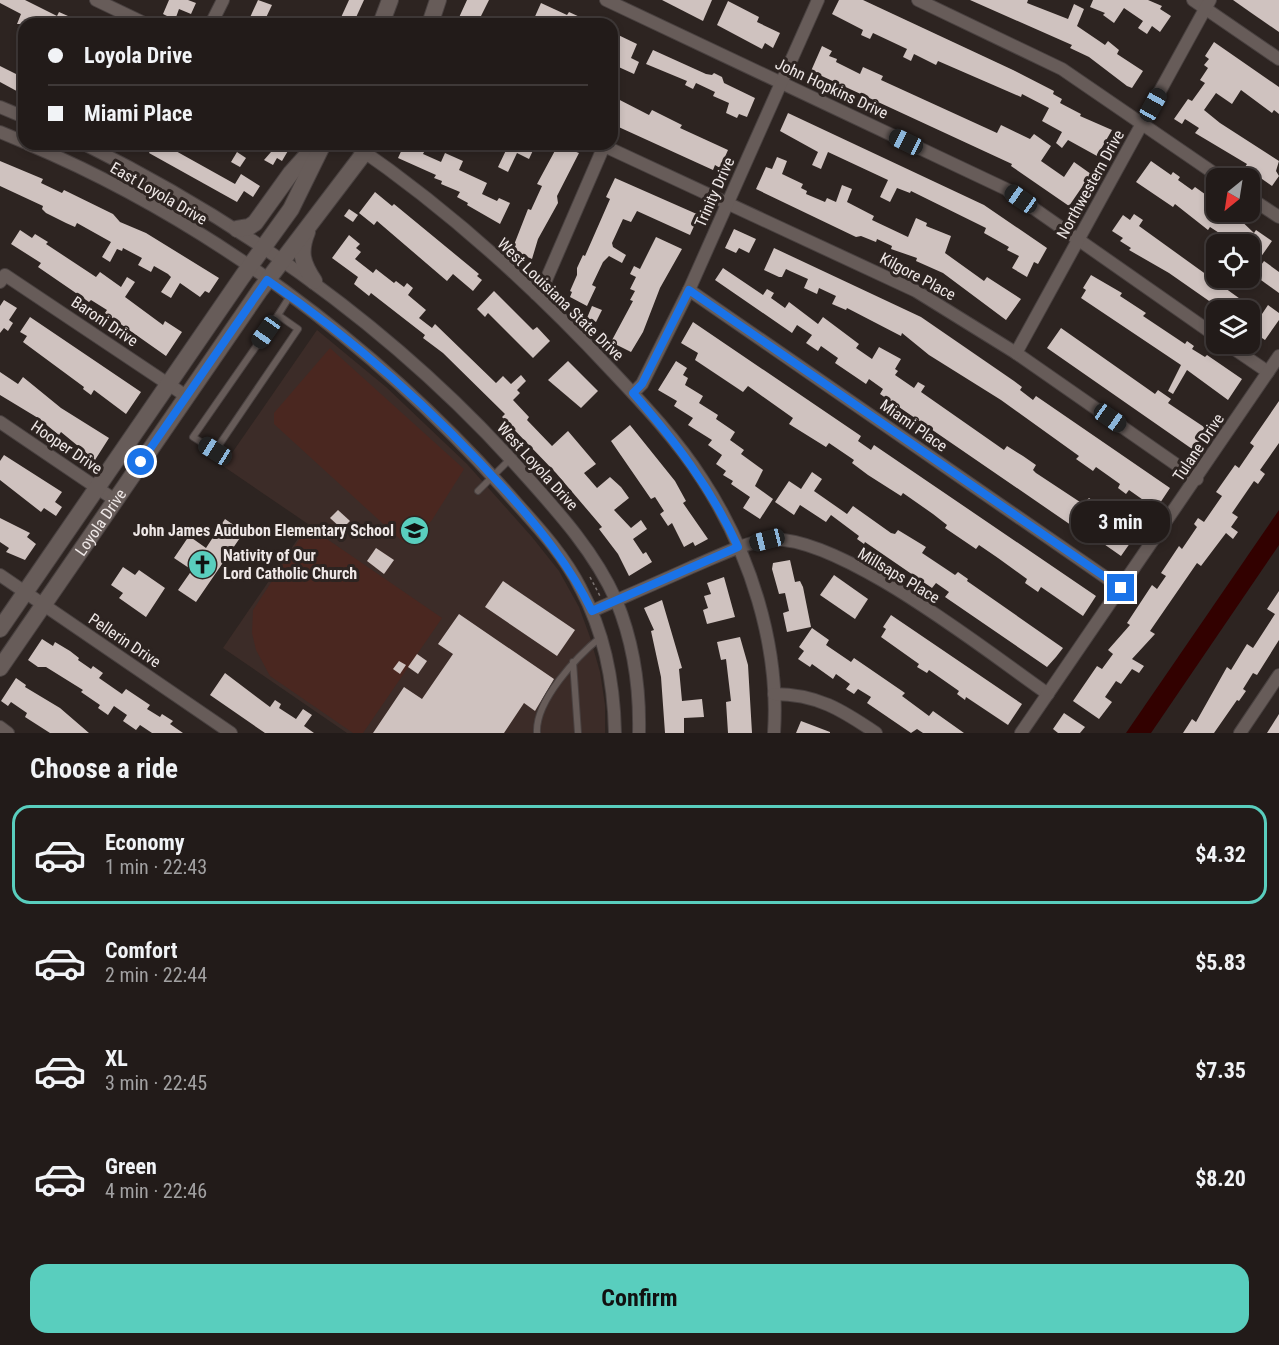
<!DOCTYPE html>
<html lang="en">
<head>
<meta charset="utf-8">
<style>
  :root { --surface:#221b19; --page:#2e2826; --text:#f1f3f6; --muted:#a2a1a2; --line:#3f3938; --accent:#59cebe }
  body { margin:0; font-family:"Roboto Condensed",sans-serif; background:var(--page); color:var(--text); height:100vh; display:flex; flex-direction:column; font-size:22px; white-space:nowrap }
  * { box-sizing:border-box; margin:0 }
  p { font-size:20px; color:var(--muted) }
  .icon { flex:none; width:33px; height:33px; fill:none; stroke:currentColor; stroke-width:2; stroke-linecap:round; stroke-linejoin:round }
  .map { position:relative; height:733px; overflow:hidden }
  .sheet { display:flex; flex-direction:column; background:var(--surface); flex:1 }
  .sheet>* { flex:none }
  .top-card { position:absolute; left:18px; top:18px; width:600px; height:132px; border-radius:18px; box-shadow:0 3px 9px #0003,0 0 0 2px var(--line); display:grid; align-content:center; height:132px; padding:0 30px; background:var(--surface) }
  .needle { width:39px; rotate:210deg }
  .controls { position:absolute; left:1206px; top:168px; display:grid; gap:12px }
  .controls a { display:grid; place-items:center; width:54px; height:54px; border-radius:12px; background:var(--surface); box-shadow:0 3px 9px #0003,0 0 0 2px var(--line); font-size:30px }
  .end { position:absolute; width:27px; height:27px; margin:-14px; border:8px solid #1a73e8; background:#fff; box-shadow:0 0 0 3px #fff }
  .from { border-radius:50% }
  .bubble { position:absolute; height:42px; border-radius:18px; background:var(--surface); box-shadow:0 3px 9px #0003,0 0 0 2px var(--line); font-size:20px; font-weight:700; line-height:42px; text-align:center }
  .car { position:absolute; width:18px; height:36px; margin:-18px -9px; border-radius:8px; box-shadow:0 0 4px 2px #0007; background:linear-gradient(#222 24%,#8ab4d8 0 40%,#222 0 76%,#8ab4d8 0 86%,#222 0) }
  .top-card b { display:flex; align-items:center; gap:21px; height:57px; font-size:22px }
  .top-card b+b { border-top:2px solid var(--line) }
  .top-card i { width:15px; height:15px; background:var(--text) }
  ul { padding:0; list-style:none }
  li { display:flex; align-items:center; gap:18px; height:99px; margin:0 12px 9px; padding:0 18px; border:3px solid transparent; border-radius:18px }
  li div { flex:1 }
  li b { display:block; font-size:22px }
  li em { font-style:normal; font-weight:700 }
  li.selected { border-color:var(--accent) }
  li>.icon { width:54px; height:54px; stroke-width:1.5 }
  h2 { padding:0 30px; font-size:27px; line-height:72px }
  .primary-button { display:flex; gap:12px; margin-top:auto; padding:12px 30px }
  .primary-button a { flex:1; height:69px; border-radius:18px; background:var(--accent); color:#111; font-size:24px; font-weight:700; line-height:69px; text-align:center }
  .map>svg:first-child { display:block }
</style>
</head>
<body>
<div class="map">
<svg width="1279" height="733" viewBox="0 0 1279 733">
  <rect width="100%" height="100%" fill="#2d2421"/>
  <path fill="#3c2c28" d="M317,330L386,387L467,464L532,537L559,571L579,607L590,637L600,672L605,705V733H347L223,648L308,524L223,466Z"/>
  <g fill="#4a2720">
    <path d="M330,348L464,469L432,520L413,541L403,542L274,424V413Z"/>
    <path d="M308,526L442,618L363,733H353L270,676L256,650L252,633L253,610Z"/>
  </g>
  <path fill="#320100" d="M1279,510V545L1151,733H1126Z"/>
  <g fill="#cfc2bf">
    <path d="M0,0H25L57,16L59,12L86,24H17L21,14L0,3Z"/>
    <path d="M169,0H188L196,3L191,14L179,9L175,20L163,14Z"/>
    <path d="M258,0L272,5L263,24H247Z"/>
    <path d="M349,0H364L353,24H338Z"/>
    <path d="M467,0H489L480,18L494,24H456Z"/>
    <path d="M662,0H712L703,21Z"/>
    <path d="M839,0H863L1013,70L1054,91L1053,94L1062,99L1060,103L1081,114L1080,116L1112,130L1097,156L1068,140L1062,148L1056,143L1062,132L1042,121L1049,108L1022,94L1021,97L938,61L936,65L914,54L911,61L903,57L907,49L873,33L870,39L861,35L863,30L832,14Z"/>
    <path d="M970,0H1028L1027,3L1068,19L1074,4L1084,9L1077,26L1105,45L1108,41L1119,50L1117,54L1143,71L1132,88L1127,86L1089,57L1070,48L1072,45Z"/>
    <path d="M1093,0H1148L1162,6L1160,9L1171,16L1160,32L1152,26L1147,34L1138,28L1143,21L1124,8L1114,23L1103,15L1105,13L1090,7Z"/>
    <path d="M1233,0H1279V32L1250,12Z"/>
    <path d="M728,1L759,17L757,22L780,33L773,48L765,43L762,49L717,25Z"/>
    <path d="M541,3L567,15L569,12L595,24H540L533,21Z"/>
    <path d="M612,32L637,44L631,58L639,62L634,74L612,64Z"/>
    <path d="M1214,42L1279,87V114L1274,110L1272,113L1241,90L1232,104L1216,93L1204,110L1220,123L1279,161L1276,171L1279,176L1272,186L1245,167L1247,164L1195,133L1199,128L1185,119L1182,124L1174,119L1188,99L1192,101L1205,83L1200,80L1208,68L1204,65L1209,59L1205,56Z"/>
    <path d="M822,46L832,51L829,56L837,59L836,62L860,74L863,67L883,76L881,80L997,133L1001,125L1030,139L1034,134L1051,146L1041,161L1064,177L1074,162L1091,174L1069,206L1011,166L1012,164L811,71Z"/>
    <path d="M653,50L706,74L712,75L714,73L722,77L724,83L755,98L747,117L739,114L737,118L726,113L729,103L713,96L715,92L696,83L693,89L685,85L687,81L646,64Z"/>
    <path d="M0,66L24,78V95L0,82Z"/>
    <path d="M612,96L649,115L652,110L682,125L680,128L728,150L720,168L715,165L713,170L612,124Z"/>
    <path d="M788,113L984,205L1047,248L1038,264L1034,262L1027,277L1012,268L1019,256L1007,250L1009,247L984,233L986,228L911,191L910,193L897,188L890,202L880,197L888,180L828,152L821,169L812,165L818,152L780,131Z"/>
    <path d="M154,144H178L174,150L235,184L241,174L260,186L253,197L244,191L237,202L149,153Z"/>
    <path d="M278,144H292L282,161L277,158L273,165L264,160Z"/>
    <path d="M418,144L426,148L423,154L441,162L445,153L463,161L459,170L487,183L482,194L497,201L499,198L510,203L500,224L467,205L468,203L457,197L460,192L441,184L442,181L434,178L436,175L398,158L404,145L415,150Z"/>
    <path d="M509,144H536L529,159L517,153L508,172L498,167Z"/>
    <path d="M558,145L579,153L557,196L558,203L538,239L532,259L512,250L528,209L531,210L542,186L537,184Z"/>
    <path d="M237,152L246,158L240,167L231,162Z"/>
    <path d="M777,157L787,161L782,174L803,184L801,188L807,191L806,194L825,202L827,198L836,202L842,185L852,189L847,202L874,216L872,220L908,237L916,218L927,223L926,226L951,236L945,253L984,281L987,277L1021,299L1006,320L943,273L916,261L917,258L891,249L892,246L877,239L876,242L861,236L856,237L756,189L766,167L772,169Z"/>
    <path d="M0,161L43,179L41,183L62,193L64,190L113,214L120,222L146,233L219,278L209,293L205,291L200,297L180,283L171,298L161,292L171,277L168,274L154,266L151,272L138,265L142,258L123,248L122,251L117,249L110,262L102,257L111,242L77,223L75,227L66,223L46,213L42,209L43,206L0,186Z"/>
    <path d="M1151,161L1171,175L1173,172L1180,177L1178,180L1192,190L1195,187L1216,202V212H1224L1233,218L1235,215L1254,233L1256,230L1272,241L1258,261L1250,254V244H1227L1230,240L1210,227L1208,230L1175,204L1173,207L1136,182Z"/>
    <path d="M615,178L699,215L690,235L637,211L631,222L623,219L612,243L613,247L626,255L622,263L609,256L603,262L592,285L596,287L587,306L570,297L572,292L570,291L577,275V268L583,255L585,256L610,199L606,197Z"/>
    <path d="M375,192L392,206L394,204L479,274L477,276L482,280L473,291L453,274L447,281L377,221L374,225L359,213Z"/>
    <path d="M349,209L358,215L353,222L344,216Z"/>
    <path d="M1134,214L1143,220L1139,226L1243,301L1262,314L1268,305L1279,313V320L1265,340L1250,330V310H1222L1169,273L1129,250L1131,248L1120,241L1123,238L1112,231L1123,215L1130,220Z"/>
    <path d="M734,229L756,239L749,253L739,248L736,253L725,248Z"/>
    <path d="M20,230L32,238L35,234L48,242L46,244L96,277L100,272L121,287L127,277L135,282L125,297L163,325L165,321L182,332L166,356L105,313L107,310L91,300L89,302L38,267L41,263L11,244Z"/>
    <path d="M349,235L360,244L356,248L361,252L355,259L373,273L376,269L394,283L396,281L404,287L407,283L413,288L408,295L426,310L419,318L432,328L435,324L496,383L503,376L511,384L521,375L526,381L517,390L520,393L513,400L529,417L527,420L552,446L568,431L596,464L584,473L597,488L610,477L621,487L629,498L614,510L631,528L641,520L647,529L633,539L643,554L646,552L652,562L629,576L618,554L599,529L602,527L556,473L502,417L505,414L443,353L423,338L425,335L371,293L369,296L354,284L358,277L332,258Z"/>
    <path d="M656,237L682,249L660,288L643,332L631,352L611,342L633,301L630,300L635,291L630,289L636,277L630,274L634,266L640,269Z"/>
    <path d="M774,248L921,317L1014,381L1022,387L1020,390L1033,400L1036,396L1170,488L1156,509L1129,490L1126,494L1118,488L1120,484L1096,467L1093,471L1076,459L1079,456L1001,400L929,355L902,333L901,336L847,308L846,310L832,304L836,296L819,288L817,294L804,288L808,279L790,271L786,269L782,277H779L764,270Z"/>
    <path d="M1264,261L1279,272V293L1254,275Z"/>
    <path d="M723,268L763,295L767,289L774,293L771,298L785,308L789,302L818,324L823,317L859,344L856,348L872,359L879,347L901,359L895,369L898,371L895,375L914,388L918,382L925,386L921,392L1004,450L1007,446L1023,456L1036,465L1033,470L1036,473L1083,504L1089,498L1097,504L1095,507L1135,536L1121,556L1101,542L1100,545L880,394L883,389L869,379L866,384L835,363L838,358L821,346L818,351L806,343L812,335L797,325L792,333L715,280Z"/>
    <path d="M1091,275L1122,293L1120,296L1146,313L1143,316L1185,344L1187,341L1194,346L1192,349L1205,357L1207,355L1242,379L1228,400L1187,370L1173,394L1168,391L1181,365L1081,298L1086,290L1083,288Z"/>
    <path d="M494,291L533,330L537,327L550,341L533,358L488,313L485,317L477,309Z"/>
    <path d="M4,300L17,308L9,320L13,323L8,331L4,328L0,333V306Z"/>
    <path d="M592,306L602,310L596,322L587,318Z"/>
    <path d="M30,317L141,392L126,414L94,390L91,395L83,389L84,387L23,342L27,336L20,332Z"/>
    <path d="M693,322L861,436L858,441L871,450L874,445L1096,596L1083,616L1041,587L1038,592L1025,583L1027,579L998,558L979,545L976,549L945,528L947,525L933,514L903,493L901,496L868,475L852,463L854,460L829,443L826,447L789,424L793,418L748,386L743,392L695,360L698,353L681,343Z"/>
    <path d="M1061,328L1155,394L1158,390L1171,399L1168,403L1207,429L1195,451L1047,348Z"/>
    <path d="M568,361L598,391L581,408L548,380Z"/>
    <path d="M676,361L687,368L683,375L688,378L685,385L703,396L699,403L718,415L716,419L735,432L730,440L744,450L741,454L763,470L755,486L773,499L760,519L743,508L750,497L731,484L733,481L723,475L726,471L716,464L722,455L708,445L712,440L688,425L693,418L674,406L677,401L658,390Z"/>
    <path d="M0,372L18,384L23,377L61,408L109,438L95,460L61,432L59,435L38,418L0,395Z"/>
    <path d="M1279,401V443L1260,470L1265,474L1258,484L1254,481L1232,513L1238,517L1231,527L1238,532L1233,539L1226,533L1201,566L1197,563L1150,631L1155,634L1132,659L1144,666L1139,673L1132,669L1121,684L1116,681L1105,697L1112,702L1099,719L1073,701L1097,666L1102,669L1113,654L1108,650L1130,625L1127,623L1152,585L1157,589L1166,576L1161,573L1179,546L1182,549L1197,527L1194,524L1198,518L1204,522L1222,496L1216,492L1235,465L1239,468L1254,446L1250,443Z"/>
    <path d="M630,425L675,481L686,501L683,503L708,539L695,546L693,542L684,547L672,523L668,526L660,514L664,511L655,497L651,499L611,441Z"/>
    <path d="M4,455L62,492L55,502L62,507L56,516L44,508L41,512L0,480V461Z"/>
    <path d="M812,472L822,479L814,491L847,514L853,506L891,533L895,534L898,530L926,547L922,553L955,575L958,572L968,579L967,581L1063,648L1056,657L1047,667L945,597L949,592L936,583L932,588L865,542L864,544L857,539L859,536L831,515L826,522L800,505L794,515L775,502L789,481L801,489Z"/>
    <path d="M1147,509L1155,515L1148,524L1140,518Z"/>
    <path d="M338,510L350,521L342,529L330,518Z"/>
    <path d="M0,518L30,533L27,537L36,544L25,560L6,552L9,548L0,542Z"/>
    <path d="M225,519L244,532L196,602L178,590L192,570L174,558L189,536L206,548Z"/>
    <path d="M376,548L394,560L384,574L367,561Z"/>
    <path d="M790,560L795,582L800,581L803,587L811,627L787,632L783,613L789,611L785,593L779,594L772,569L773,563Z"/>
    <path d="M123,567L135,575L139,570L165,588L146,617L119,598L123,593L111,585Z"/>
    <path d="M834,575L868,599L855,619L820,595Z"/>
    <path d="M724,577L735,617L707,624L703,610L708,608L704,596L711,594L707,583Z"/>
    <path d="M503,581L575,630L557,656L485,607Z"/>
    <path d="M1279,591V640L1257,675L1253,673L1243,689L1246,691L1239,701L1237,700L1214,733H1183L1192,719L1196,722L1227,667L1231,670L1247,644L1253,648L1275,614L1267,609Z"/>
    <path d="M662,600L682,668L679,669L682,701L702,699L704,717L684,718V733H665L661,677L651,631L654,630L644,608Z"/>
    <path d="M459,614L554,679L535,711L524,703L504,733H373L404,687L422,699L453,654L438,644Z"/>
    <path d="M891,615L1022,704L1008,725L966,697L965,700L957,694L959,691L929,670L927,673L917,667L919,664L881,637L886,629L883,627Z"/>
    <path d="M812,628L829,640L826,645L851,662L854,658L905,693L902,696L929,716L933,711L964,733H923L917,729L911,733L867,703L871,697L858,689L854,694L846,689L850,684L836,674L833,679L812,664L810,667L798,659L804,651L799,647Z"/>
    <path d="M740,637L748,665L752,733H728L726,702L731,701L726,659L721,660L717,642Z"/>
    <path d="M42,639L53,646L55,642L70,651L79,658L78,660L91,669L93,666L103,673L99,678L122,694L126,689L150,705L147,709L160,717L162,714L173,721L170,724L183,733H152L140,725L136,730L123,721L127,715L114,706L108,715L98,708L100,705L81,692L83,690L46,667H38L28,660Z"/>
    <path d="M417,654L427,661L418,674L408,667Z"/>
    <path d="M399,661L406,665L400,674L393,669Z"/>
    <path d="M225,673L270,707L275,700L281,704L279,708L296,719L303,709L312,715L304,726L314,733H265L210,695Z"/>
    <path d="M16,678L26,685L25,687L60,708L89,733H50L25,717L27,713L11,702L8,706L1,701Z"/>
    <path d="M1064,713L1085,727L1080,733H1058L1053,729Z"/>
    <path d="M1279,714V733H1267Z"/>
    <path d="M801,721L830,732V733H796Z"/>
  </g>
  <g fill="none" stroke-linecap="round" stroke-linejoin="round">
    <defs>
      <g id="lane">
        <path d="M278,315L298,329L215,451L193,437Z"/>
        <path d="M278,315L290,296"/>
        <path d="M478,491L510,459"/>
        <path d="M573,662L578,733"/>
        <path d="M537,733C535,701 577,656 601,637"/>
      </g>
      <g id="street">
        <path d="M96,0L146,24"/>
        <path d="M606,0L1006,189L1216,336"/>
        <path d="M918,0L1062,69L1221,178"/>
        <path d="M1193,0L1279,59"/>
        <path d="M211,24L223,0"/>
        <path d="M0,107L24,117"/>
        <path d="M0,132L24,142"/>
        <path d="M28,144C206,219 375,345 503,488C531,520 562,551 581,589C605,634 614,682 615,733"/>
        <path d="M84,144C251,227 402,336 526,476C560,514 595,553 616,600C633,641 640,689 639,733"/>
        <path d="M353,144C448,209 534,287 612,371C644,405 677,440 702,479C750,552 780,646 774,733"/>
        <path d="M600,144L916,291L1016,353L1197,479"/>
        <path d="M1250,198L1279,217"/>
        <path d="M0,282L5,275L186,396"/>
        <path d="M689,290L1121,588"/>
        <path d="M536,294L543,287L604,146"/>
        <path d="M1227,344L1268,372"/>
        <path d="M1016,353L1210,0"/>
        <path d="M633,393L642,384L689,290L818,0"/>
        <path d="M0,422L115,500"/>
        <path d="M0,575L231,733"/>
        <path d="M592,611C626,596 659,582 692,567C716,557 739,545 764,540C833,528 990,654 1048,694"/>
        <path d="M774,694C817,694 842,710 876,733"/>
        <path d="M0,727L8,733"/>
        <path d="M1021,733L1279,356"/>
        <path d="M1240,733L1279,675"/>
      </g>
      <g id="secondary">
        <path d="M381,24L390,0"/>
        <path d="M430,24L438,0"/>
        <path d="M237,229L249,227L255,223L291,173L316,145"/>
        <path d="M307,232C299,252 302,263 314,281"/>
        <path d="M0,629L242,277L291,209L323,144"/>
        <path id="s1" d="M0,668L260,290L371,144"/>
      </g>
    </defs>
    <use href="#lane" stroke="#494140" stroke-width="8"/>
    <use href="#street" stroke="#494140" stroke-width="14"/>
    <use href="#secondary" stroke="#494140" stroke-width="18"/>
    <path stroke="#7b7371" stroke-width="1.5" stroke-dasharray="3 3" stroke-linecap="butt" d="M590,577L600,596"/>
    <use href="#lane" stroke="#675c59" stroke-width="6"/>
    <use href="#street" stroke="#675c59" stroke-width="12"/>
    <use href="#secondary" stroke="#675c59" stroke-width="16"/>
  </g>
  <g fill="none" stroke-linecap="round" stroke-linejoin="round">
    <path stroke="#1a73e8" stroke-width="8" d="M141,462L267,280C355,340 436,413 507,492C540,529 570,566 592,611L738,547C711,488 675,441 633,393L642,384L689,290L1121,588"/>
  </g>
  <defs>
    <symbol id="school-disc" viewBox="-11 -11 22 22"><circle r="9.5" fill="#59cebe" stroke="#2d2421"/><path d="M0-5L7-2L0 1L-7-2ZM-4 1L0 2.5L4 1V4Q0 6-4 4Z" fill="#111"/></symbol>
    <symbol id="church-disc" viewBox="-11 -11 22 22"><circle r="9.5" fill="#59cebe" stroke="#2d2421"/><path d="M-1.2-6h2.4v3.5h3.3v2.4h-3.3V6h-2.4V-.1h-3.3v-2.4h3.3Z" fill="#111"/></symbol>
  </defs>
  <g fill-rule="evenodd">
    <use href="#school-disc" x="398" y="514" width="33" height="33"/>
    <use href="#church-disc" x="186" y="548" width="33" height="33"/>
  </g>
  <g text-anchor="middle" stroke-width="6" stroke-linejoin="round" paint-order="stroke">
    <g font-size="16" fill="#eee7e6" stroke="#2d2421">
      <text transform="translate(832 88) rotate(25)" y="6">John Hopkins Drive</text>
      <text transform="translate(1090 184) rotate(-61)" y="6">Northwestern Drive</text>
      <text transform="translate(714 192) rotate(-66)" y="6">Trinity Drive</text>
      <text transform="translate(159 193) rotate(30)" y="6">East Loyola Drive</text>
      <text transform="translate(918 276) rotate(28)" y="6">Kilgore Place</text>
      <text transform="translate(561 299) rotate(44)" y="6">West Louisiana State Drive</text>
      <text transform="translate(105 321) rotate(34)" y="6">Baroni Drive</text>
      <text transform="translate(914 425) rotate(35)" y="6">Miami Place</text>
      <text transform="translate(67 447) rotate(34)" y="6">Hooper Drive</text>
      <text transform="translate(1198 447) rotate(-56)" y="6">Tulane Drive</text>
      <text transform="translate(538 466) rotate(48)" y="6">West Loyola Drive</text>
      <text dy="6" stroke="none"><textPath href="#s1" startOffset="177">Loyola Drive</textPath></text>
      <text transform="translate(899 575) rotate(31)" y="6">Millsaps Place</text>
      <text transform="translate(125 640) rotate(34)" y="6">Pellerin Drive</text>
    </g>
    <g font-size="16" font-weight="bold" fill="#eee7e6" stroke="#2d2421" text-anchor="end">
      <text x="394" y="536">John James Audubon Elementary School</text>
      <text x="223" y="561" text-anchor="start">Nativity of Our<tspan x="223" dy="18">Lord Catholic Church</tspan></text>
    </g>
  </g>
</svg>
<div class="controls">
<a><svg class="needle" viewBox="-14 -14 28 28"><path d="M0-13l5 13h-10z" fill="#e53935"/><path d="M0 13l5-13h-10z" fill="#a2a1a2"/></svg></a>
<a><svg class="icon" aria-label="locate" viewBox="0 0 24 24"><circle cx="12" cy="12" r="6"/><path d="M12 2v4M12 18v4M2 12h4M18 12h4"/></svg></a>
<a><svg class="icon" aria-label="layers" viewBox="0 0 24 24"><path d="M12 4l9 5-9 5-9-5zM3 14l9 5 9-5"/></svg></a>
</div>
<i class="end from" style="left:141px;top:462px"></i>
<i class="end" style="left:1121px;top:588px"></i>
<div class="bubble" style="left:1071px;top:501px;width:99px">3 min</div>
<i class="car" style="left:1153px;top:105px;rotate:29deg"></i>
<i class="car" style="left:906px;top:142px;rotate:296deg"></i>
<i class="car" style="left:1021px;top:199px;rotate:305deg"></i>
<i class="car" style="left:266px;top:332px;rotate:215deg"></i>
<i class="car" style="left:1110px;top:418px;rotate:125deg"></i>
<i class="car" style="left:215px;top:451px;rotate:302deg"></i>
<i class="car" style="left:767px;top:540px;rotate:256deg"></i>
<div class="top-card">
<b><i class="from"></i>Loyola Drive</b>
<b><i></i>Miami Place</b>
</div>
</div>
<section class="sheet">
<h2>Choose a ride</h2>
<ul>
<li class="selected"><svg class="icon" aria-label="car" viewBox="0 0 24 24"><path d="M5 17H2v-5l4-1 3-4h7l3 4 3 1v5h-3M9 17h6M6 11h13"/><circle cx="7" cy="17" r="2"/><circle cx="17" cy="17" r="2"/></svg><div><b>Economy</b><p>1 min · 22:43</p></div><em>$4.32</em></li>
<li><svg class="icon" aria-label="car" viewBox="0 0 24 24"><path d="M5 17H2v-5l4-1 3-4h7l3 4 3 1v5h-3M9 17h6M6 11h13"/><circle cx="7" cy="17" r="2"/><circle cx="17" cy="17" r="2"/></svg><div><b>Comfort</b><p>2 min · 22:44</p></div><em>$5.83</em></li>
<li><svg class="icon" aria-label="car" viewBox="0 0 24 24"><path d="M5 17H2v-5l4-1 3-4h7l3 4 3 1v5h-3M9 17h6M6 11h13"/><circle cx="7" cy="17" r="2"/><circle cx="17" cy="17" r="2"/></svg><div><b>XL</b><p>3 min · 22:45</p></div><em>$7.35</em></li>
<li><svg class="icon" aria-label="car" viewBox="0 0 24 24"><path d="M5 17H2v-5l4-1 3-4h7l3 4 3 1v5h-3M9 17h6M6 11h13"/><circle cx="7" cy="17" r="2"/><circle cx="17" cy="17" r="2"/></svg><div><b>Green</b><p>4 min · 22:46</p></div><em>$8.20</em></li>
</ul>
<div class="primary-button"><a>Confirm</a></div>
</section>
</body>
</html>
